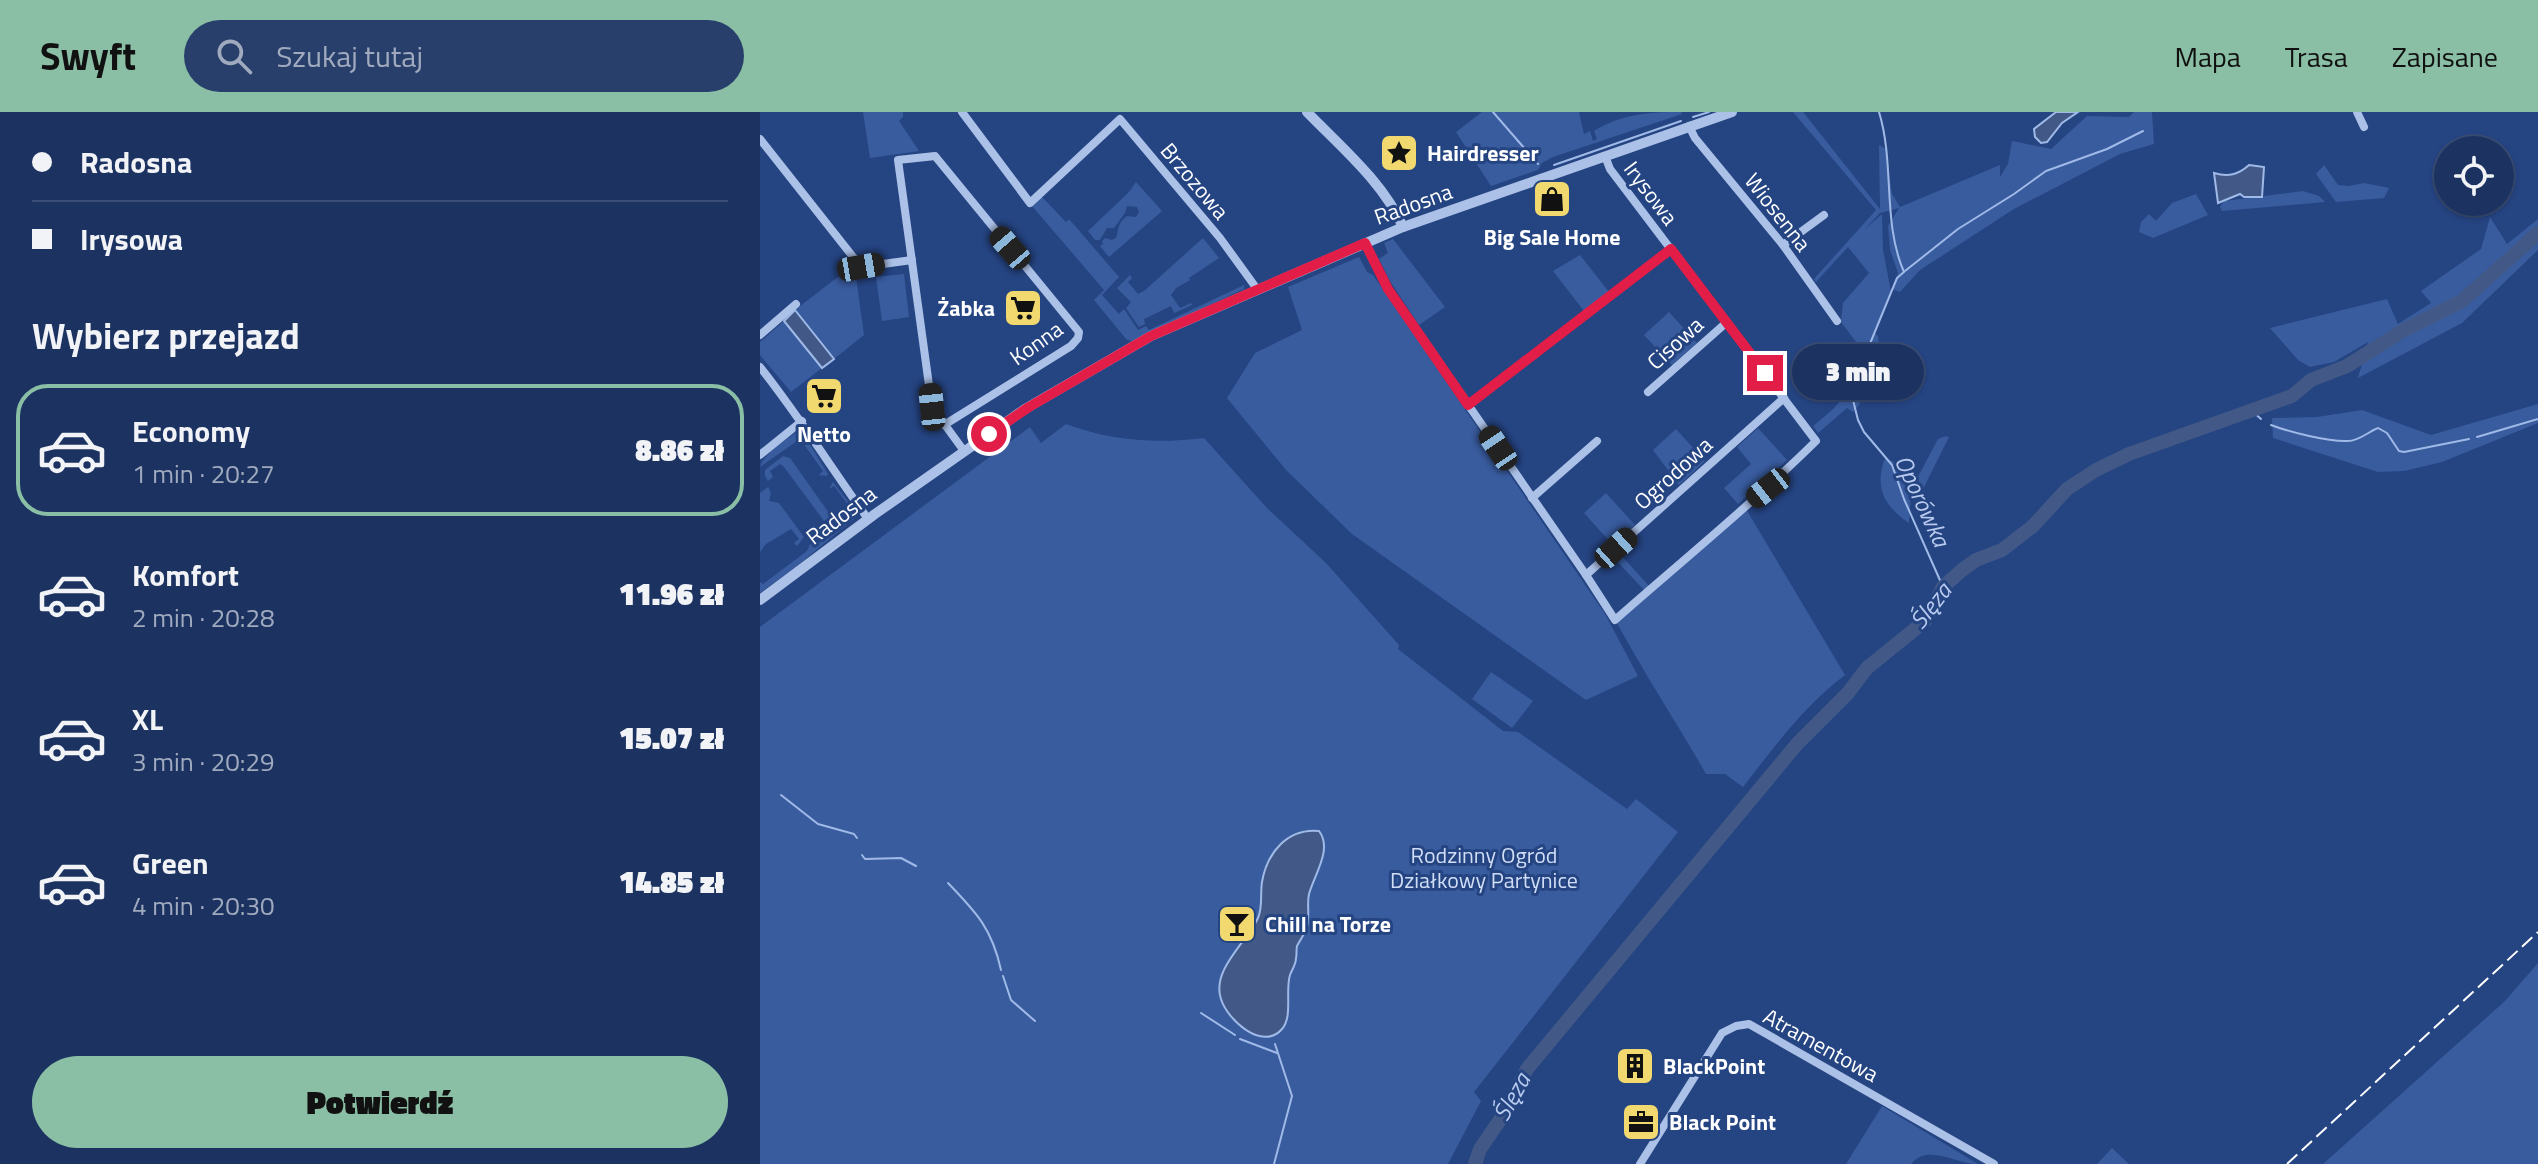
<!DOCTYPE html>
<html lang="pl">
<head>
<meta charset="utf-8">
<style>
  :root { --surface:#1c3362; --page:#293f6b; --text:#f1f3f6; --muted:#a0aabe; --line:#3a4e77; --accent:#8abfa5 }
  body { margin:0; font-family:"Titillium Web",sans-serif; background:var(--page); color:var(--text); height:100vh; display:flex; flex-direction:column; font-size:30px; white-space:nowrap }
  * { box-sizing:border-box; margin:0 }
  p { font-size:26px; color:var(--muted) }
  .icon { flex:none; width:44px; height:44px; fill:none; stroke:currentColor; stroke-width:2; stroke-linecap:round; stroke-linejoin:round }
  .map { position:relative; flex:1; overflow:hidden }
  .details { display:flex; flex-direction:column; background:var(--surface); width:760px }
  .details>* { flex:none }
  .top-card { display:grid; align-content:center; height:176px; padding:0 32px; background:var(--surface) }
  .controls { position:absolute; left:1674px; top:24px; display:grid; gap:16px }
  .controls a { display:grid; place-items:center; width:80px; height:80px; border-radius:50%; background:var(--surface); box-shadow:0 2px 6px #0004,0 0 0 2px var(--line); font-size:40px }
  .end { position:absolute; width:36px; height:36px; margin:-18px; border:10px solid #e11d48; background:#fff; box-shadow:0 0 0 4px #fff }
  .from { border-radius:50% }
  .bubble { position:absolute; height:56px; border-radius:28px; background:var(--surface); box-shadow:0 2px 6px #0004,0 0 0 2px var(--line); font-size:26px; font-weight:800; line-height:56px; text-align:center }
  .car { position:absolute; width:24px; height:48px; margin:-24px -12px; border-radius:10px; box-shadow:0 0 6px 2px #0007; background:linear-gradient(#222 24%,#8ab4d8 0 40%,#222 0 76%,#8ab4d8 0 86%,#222 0) }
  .top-card b { display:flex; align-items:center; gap:28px; height:76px; font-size:30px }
  .top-card b+b { border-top:2px solid var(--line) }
  .top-card i { width:20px; height:20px; background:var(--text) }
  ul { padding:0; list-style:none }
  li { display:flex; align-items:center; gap:24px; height:132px; margin:0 16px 12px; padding:0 16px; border:4px solid transparent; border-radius:32px }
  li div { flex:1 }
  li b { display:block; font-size:30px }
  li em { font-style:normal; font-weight:800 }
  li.active { border-color:var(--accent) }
  li>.icon { width:72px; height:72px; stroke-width:1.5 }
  h2 { padding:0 32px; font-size:36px; line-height:96px }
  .cta { display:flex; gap:16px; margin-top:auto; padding:16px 32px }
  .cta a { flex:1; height:92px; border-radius:48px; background:var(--accent); color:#111; font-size:32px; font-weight:800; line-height:92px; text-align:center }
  header { display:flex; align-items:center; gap:48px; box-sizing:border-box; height:112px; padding:0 40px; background:var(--accent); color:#111 }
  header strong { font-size:38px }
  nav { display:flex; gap:44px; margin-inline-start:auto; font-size:28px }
  .search { width:560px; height:72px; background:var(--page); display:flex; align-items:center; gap:20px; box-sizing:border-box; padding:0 28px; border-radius:44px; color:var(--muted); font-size:30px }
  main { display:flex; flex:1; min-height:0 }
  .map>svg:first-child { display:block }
</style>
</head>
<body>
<header>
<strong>Swyft</strong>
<div class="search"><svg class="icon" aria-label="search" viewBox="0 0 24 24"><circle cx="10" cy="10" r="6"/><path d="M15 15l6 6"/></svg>Szukaj tutaj</div>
<nav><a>Mapa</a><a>Trasa</a><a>Zapisane</a></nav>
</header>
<main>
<section class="details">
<div class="top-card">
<b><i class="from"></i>Radosna</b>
<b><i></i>Irysowa</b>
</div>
<h2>Wybierz przejazd</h2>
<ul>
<li class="active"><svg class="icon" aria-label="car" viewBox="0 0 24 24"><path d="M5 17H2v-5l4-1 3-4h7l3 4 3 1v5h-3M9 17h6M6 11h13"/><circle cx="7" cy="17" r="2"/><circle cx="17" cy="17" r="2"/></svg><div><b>Economy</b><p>1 min · 20:27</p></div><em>8.86 zł</em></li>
<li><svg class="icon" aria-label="car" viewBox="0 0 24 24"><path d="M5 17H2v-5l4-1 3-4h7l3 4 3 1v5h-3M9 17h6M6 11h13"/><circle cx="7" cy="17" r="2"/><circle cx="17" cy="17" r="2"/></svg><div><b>Komfort</b><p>2 min · 20:28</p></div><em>11.96 zł</em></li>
<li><svg class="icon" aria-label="car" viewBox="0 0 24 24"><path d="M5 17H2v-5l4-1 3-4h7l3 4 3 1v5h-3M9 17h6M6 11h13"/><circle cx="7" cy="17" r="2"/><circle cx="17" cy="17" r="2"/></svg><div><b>XL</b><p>3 min · 20:29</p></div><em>15.07 zł</em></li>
<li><svg class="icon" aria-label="car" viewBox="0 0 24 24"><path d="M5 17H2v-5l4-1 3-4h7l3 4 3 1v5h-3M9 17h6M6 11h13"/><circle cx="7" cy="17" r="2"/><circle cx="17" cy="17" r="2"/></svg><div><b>Green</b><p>4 min · 20:30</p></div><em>14.85 zł</em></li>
</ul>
<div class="cta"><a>Potwierdź</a></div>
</section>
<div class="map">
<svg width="1778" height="1052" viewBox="0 0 1778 1052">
  <rect width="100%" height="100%" fill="#254482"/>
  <g fill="#395c9f">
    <path d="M103,0H143V5L139,9L159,39L110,46Z"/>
    <path d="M722,0H819L824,22L830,19L833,29L837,27L834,19C861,2 890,0 921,0L922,2L793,45L782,51L778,58L731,74L696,20Z"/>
    <path d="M1033,0H1043L1120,97L1119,33L1126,37L1132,82L1140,95L1240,53V65L1248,52L1252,29L1291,37L1327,4L1369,5L1374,0H1392L1394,32L1360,42L1254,97L1160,158L1140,180L1132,177L1138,161L1130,138L1128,114L1139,96L1120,101L1104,118L1122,102L1123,138L1131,180L1114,221L1118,224L1119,232L1099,293L1093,300L1087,296L1058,321L1053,314C1065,304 1078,295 1085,281C1093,267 1095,252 1103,239L1081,210L1083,191L1109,161L1088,135L1056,170L1054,167L1116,98Z"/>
    <path d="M1564,53L1578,73L1589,74L1604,71L1629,76L1624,86L1576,90L1556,62Z"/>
    <path d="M376,70L402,99L349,145L340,134L343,132L342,129L345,126L352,128L356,126C359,118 357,111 367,104L376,105L379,100L377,95L367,94L365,101L354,116H347L340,128H335L328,119L369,80Z"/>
    <path d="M1543,79L1559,84L1565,90L1462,99L1460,95L1464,89Z"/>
    <path d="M1436,82L1448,103L1393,126L1379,120L1381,110L1389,102L1396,109L1412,91Z"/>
    <path d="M281,84L306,110L309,107L359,165L342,183L359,202L364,197L378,218L386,214L389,218L484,173V177L372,229L367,228L334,188L344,178L272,94Z"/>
    <path d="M1730,105L1747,132L1778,107V138L1702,211L1598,266L1608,230L1574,250L1550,255L1538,248L1510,216L1627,187L1638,212L1671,191L1661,179L1721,137Z"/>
    <path d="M443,126L459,146L429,166L430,168L416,176L411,183L420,196L431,191L432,193L414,201L411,194L384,207L385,212L379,215L366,196L371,190L357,176L370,163L372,166L368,170L378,182L384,179Z"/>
    <path d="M633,127L685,195L659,213L630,169L619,147L628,141L624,131Z"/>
    <path d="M820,143L849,180L824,199L793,159Z"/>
    <path d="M599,145L607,160L613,163L845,502L878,564L826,588L592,422L526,358L467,286L495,241L542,218L528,175Z"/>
    <path d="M92,154L95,158L104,223L74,247L35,198Z"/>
    <path d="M144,162L149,205L122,209L116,165Z"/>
    <path d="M909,200L937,231L912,253L884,223Z"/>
    <path d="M24,209L62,256L31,280L0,243V230Z"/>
    <path d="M1778,292V311L1682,350L1644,359L1618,360L1513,326L1512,306L1557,305L1602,298L1671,323Z"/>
    <path d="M306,312C351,329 396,332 444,326L507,396L566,451L639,533L638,537L743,619L758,620L867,697L876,687L918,720L714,980L721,989L688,1052H0V515L270,315L281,331Z"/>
    <path d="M998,316L1027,348L978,392L964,376L991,352L977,335Z"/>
    <path d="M916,317L945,349L919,373L893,338Z"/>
    <path d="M38,319L43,321L68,362L66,364L59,363L63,359L40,327L0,355C4,341 27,327 38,319Z"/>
    <path d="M1186,324L1189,325L1156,391L1151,381L1149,411C1124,394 1114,375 1125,346L1134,350L1151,378L1178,327Z"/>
    <path d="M23,344L30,346L69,401L70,405L64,409L24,355L20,352L10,359L13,365L8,369L5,364V358Z"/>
    <path d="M73,370L96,400V405L36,455L0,481V470L3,472L47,439L51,430L55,434L91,407L88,403L92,398L74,374L69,377Z"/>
    <path d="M8,375L11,381L9,389L19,391L44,425L37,434L34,431L39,427L31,417L6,432L0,440V381Z"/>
    <path d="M846,381L875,413L853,433L824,401Z"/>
    <path d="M986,397L1085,563C1045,593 1014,635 983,675L965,662H946C917,611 885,563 857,511Z"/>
    <path d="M859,441L889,474L884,478L854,446Z"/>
    <path d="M731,560L773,589L752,616L712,587Z"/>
    <path d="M1778,851V1052H1563L1745,889Z"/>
    <path d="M1122,994L1218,1052C1196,1052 1168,1031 1151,1052H1086Z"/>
    <path d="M1352,1036L1369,1052H1337Z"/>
  </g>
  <g fill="#425987" stroke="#a0bae8" stroke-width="2">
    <path d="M1296,0H1318L1302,11L1287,30L1281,31L1275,25L1274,17Z"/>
    <path d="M1489,53L1504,55L1502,85H1484L1480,82L1458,91L1454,61C1468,65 1478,63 1489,53Z"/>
    <path d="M35,198L74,247L62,256L24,209Z"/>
    <path d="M559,719C573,737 554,763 549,782C547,791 549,798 548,807C548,819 542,824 537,834C536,838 537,843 536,846C536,853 532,857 530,863C525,878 533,905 522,917C502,940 467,907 461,887C451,858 487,830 498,806C503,794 500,783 502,770C507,741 527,716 559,719Z"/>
  </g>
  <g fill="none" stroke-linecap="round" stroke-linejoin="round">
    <g stroke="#a0bae8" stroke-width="2">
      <path d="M733,0L778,52"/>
      <path d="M1119,0C1135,52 1122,110 1144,160L1137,166L1093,273V288L1098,308L1104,320L1132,353L1144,387L1183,475"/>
      <path d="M933,5L949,0"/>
      <path d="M794,53L921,9"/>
      <path d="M1145,159L1198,117L1254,82L1286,59L1347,37L1383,19"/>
      <path d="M1492,299L1501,307"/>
      <path d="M1511,313C1529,320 1569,330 1588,329C1599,329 1608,320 1618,316L1627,321L1639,339L1644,340L1709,327"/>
      <path d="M1717,325L1778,307"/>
      <path d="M21,683L58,712L94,722L97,726"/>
      <path d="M102,743L105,747L141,746L156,754"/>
      <path d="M188,771C217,801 232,817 241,858"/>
      <path d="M243,864L251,888L275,909"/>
      <path d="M441,901L475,923"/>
      <path d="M480,927L517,941"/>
      <path d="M514,1052L532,984L515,932"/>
    </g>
    <path stroke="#425987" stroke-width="14" d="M715,1052L720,1037L742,1005L767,957L1037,632L1088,581L1107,556L1165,509L1183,475L1202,458L1216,448L1242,438L1273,414L1307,377L1336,358L1369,342L1532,284L1551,268L1587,254L1644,218L1702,189L1778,121"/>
    <g stroke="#acc1e7" stroke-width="8">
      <path d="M202,0L270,91L360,7L460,126L497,177"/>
      <path d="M1597,0L1604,15"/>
      <path d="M929,14L935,26L1023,133L1077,209"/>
      <path d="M0,27L101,155L152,148"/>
      <path d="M605,131L628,177L826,463L855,508C922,449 992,392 1056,329L850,57L845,44"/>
      <path d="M1023,133L1064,103"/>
      <path d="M0,223L36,192"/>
      <path d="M0,255C39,304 72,357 108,407"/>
      <path d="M888,280L967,210"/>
      <path d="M708,293L911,137"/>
      <path d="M184,313L311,234L318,226L319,220L175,44L138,48L172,295L204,339"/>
      <path d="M0,343L42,309"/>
      <path d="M772,386L837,329"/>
      <path d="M826,463L1024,286"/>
      <path d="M880,1052L962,921L976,914L989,912L1234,1052"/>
    </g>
    <g stroke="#acc1e7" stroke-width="10">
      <path d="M547,0C581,35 623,70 643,115"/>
      <path d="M0,488L115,402L265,297L391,224L643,115L972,0"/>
    </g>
    <path stroke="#fff" stroke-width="2" stroke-dasharray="14 6" stroke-linecap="butt" d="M1527,1052L1778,820"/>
  </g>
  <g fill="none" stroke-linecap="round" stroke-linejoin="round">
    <path stroke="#e11d48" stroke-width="10" d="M229,322L269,295L391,224L605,131L628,177L708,293L911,137L1005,261"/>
  </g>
  <defs>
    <symbol id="sight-square" viewBox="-11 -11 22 22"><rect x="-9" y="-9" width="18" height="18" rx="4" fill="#f1d970" stroke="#254482"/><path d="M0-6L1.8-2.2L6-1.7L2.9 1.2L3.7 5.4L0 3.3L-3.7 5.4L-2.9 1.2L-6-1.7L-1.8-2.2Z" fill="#111"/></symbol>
    <symbol id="shop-square" viewBox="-11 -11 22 22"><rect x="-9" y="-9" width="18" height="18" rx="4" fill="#f1d970" stroke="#254482"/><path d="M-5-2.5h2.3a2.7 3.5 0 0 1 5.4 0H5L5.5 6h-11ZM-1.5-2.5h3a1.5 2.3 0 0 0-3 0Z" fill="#111"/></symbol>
    <symbol id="supermarket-square" viewBox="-11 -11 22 22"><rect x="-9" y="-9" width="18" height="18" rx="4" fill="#f1d970" stroke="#254482"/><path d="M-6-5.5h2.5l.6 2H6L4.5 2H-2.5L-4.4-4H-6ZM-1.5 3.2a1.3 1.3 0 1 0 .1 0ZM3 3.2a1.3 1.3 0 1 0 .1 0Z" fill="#111"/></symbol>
    <symbol id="bar-square" viewBox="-11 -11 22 22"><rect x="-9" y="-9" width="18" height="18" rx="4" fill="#f1d970" stroke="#254482"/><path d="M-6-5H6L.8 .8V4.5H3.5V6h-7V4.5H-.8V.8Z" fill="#111"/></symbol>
    <symbol id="building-square" viewBox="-11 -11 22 22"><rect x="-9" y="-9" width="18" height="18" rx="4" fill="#f1d970" stroke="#254482"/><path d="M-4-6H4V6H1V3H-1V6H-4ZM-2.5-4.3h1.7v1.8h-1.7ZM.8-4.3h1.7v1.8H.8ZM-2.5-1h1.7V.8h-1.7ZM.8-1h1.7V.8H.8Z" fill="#111"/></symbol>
    <symbol id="office-square" viewBox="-11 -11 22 22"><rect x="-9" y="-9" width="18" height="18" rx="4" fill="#f1d970" stroke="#254482"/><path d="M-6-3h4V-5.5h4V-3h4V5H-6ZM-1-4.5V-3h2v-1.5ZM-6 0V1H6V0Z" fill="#111"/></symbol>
  </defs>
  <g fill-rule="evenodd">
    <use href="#sight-square" x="617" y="19" width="44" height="44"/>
    <use href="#shop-square" x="770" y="65" width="44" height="44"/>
    <use href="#supermarket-square" x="241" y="174" width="44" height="44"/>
    <use href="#supermarket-square" x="42" y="262" width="44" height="44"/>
    <use href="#bar-square" x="455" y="790" width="44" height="44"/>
    <use href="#building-square" x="853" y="932" width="44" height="44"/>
    <use href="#office-square" x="859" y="988" width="44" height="44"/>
  </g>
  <g text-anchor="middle" stroke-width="6" stroke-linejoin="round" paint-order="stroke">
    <g font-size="22" font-weight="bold" fill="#fff" stroke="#254482" text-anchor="start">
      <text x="667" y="49">Hairdresser</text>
      <text x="792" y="133" text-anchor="middle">Big Sale Home</text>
      <text x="235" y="204" text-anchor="end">Żabka</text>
      <text x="64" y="330" text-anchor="middle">Netto</text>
      <text x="505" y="820">Chill na Torze</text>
      <text x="903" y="962">BlackPoint</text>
      <text x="909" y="1018">Black Point</text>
    </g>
    <g font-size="22" fill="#fff" stroke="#254482">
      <text transform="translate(435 69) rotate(50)" y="8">Brzozowa</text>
      <text transform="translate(891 81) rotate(53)" y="8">Irysowa</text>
      <text transform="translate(653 92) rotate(-20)" y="8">Radosna</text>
      <text transform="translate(1018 100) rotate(52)" y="8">Wiosenna</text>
      <text transform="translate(276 231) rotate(-35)" y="8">Konna</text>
      <text transform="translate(915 231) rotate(-42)" y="8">Cisowa</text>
      <text transform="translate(913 361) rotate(-42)" y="8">Ogrodowa</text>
      <text transform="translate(81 403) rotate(-37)" y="8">Radosna</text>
      <text transform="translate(1061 933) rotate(29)" y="8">Atramentowa</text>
    </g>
    <g font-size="22" fill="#d0ddf6" stroke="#254482">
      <text x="724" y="751">Rodzinny Ogród<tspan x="724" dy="25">Działkowy Partynice</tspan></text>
    </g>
    <g font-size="24" font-style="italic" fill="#b8cbef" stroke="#254482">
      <text transform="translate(1162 389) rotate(65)" y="8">Oporówka</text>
      <text transform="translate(1171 494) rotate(-52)" y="8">Ślęza</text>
      <text transform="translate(752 985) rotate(-61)" y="8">Ślęza</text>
    </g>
  </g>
</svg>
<div class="controls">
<a><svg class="icon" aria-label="locate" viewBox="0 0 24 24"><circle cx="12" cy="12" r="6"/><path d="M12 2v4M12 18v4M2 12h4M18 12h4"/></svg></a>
</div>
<i class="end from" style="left:229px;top:322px"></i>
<i class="end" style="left:1005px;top:261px"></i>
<div class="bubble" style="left:1032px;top:232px;width:132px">3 min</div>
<i class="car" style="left:250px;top:136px;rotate:319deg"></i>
<i class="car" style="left:101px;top:155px;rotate:80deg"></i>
<i class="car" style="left:172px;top:295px;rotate:354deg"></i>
<i class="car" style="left:738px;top:336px;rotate:326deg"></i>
<i class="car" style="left:1008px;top:376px;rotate:232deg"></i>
<i class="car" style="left:856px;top:436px;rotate:48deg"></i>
</div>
</main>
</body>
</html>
